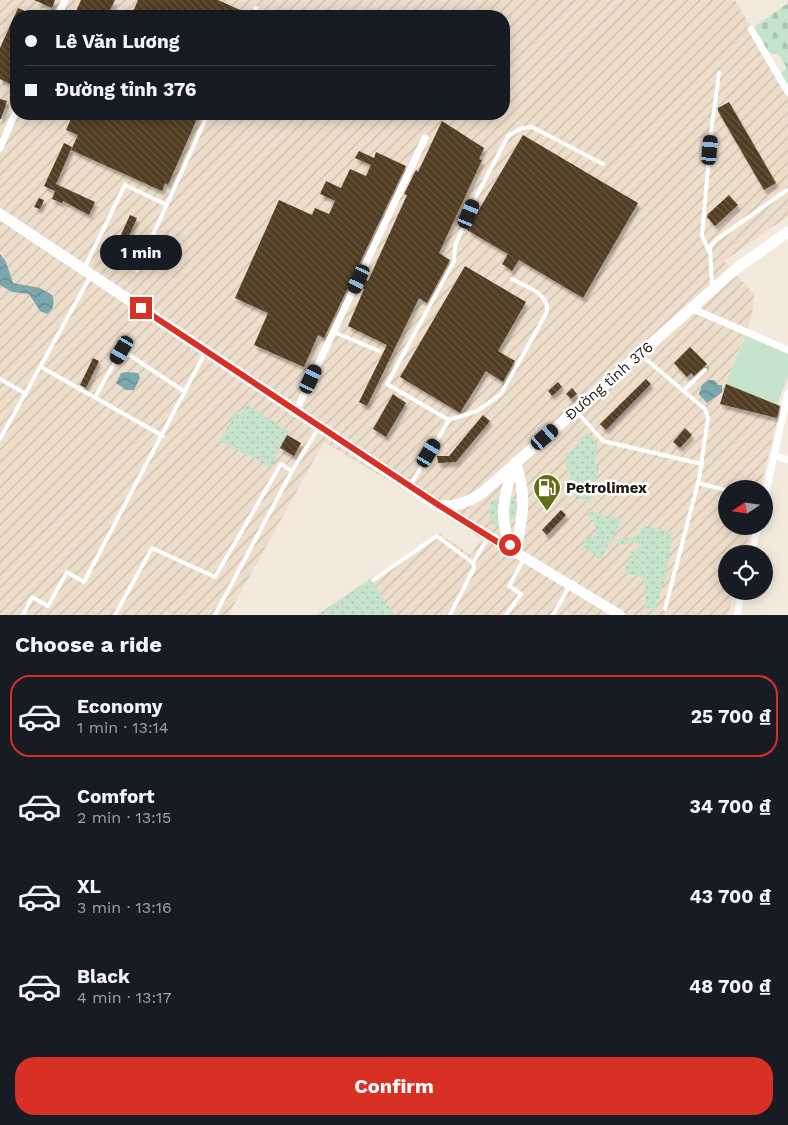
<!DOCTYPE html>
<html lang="en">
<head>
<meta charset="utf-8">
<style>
  :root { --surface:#171b24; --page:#242831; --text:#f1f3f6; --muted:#9ea1a6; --line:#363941; --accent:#d93025 }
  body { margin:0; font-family:"Work Sans",sans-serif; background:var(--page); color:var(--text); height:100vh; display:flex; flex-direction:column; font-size:19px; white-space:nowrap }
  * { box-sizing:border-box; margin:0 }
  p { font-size:16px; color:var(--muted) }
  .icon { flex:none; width:28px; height:28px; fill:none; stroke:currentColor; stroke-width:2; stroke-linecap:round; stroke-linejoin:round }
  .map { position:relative; height:615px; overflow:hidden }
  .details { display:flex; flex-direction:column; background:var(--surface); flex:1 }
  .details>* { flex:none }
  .hud { position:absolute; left:10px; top:10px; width:500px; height:110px; border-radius:20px; box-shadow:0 2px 12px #0003; display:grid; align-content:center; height:110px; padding:0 15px; background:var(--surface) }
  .needle { width:32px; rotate:257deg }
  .controls { position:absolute; left:718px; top:480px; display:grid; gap:10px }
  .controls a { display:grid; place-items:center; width:55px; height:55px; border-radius:50%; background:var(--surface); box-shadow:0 2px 12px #0003; font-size:25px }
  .end { position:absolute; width:22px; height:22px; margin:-11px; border:6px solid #d93025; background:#fff; box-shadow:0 0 0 2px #fff }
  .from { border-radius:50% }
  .bubble { position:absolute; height:35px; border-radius:18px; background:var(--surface); box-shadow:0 2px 12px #0003; font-size:16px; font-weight:700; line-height:35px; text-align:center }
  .car { position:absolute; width:15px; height:30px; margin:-15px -8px; border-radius:6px; box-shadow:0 0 4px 1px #0007; background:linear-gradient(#222 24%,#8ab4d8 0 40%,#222 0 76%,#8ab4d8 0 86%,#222 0) }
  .hud b { display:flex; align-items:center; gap:18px; height:48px; font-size:19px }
  .hud b+b { border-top:1px solid var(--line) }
  .hud i { width:12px; height:12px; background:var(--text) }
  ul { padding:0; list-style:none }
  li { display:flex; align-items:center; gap:15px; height:82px; margin:0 10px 8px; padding:0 5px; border:2px solid transparent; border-radius:20px }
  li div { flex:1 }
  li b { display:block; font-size:19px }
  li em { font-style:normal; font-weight:700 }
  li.current { border-color:var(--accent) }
  li>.icon { width:45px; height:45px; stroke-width:1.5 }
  h2 { padding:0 15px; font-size:22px; line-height:60px }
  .cta { display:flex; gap:10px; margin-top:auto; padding:10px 15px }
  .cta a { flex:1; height:58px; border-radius:20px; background:var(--accent); color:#fff; font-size:20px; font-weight:700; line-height:58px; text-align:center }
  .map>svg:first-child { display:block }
</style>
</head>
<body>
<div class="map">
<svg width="788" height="615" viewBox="0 0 788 615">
  <defs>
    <pattern id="industrial-furrows" width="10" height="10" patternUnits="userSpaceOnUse" patternTransform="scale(1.25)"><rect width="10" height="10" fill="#edddcb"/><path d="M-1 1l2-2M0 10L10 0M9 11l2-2" fill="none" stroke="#cbbdad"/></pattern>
    <pattern id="grass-dots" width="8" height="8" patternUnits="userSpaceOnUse" patternTransform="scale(1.25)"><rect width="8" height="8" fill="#c6e4cc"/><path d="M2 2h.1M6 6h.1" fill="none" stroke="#aac3ae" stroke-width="1.8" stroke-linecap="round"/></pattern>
    <pattern id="cemetery-stones" width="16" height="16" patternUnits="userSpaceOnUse" patternTransform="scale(1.25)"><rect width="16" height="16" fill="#c6e4cc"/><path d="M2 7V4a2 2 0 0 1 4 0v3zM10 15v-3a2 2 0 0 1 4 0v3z" fill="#aac3ae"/></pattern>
    <pattern id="water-waves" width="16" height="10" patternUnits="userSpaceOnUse" patternTransform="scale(1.25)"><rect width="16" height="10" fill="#7ba8ae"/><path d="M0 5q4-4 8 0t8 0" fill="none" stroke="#64888c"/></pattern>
    <pattern id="building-back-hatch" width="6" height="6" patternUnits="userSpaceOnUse" patternTransform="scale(1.25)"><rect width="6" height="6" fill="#523e24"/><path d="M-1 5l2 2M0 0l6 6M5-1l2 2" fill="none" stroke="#675742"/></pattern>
    <filter id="shadow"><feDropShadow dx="2.5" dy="4.5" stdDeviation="1" flood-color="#0004"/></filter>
  </defs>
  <rect width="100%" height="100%" fill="#f3e9dd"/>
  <path fill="url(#industrial-furrows)" fill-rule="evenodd" d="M0,0H735L788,92V216L724,261L754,294L752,315L726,384L781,406L760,489H726V526H751L744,554H726V591H734L728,615H317L438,533L471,555L481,539L456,521L324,442L228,615H0ZM16,16H504V114H16Z"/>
  <g fill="url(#grass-dots)">
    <path d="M246,404L291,433L287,435L271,468L220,441L236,411L242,414Z"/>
    <path d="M586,433C600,442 598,449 595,464L599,468L590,502L575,497L564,454L570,453Z"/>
    <path d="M511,496L518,503L517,515L510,520L508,511Z"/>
    <path d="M498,498L497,515L500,529C489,523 488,514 490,503Z"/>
    <path d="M588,511L622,520L601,560L597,558L598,556L585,548L583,551L581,548L583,539L596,535L595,523L587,514Z"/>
    <path d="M643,525L673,533L665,579L654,612L645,606L646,585L642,576L625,574L627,561L630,562L632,557L630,551L637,550L639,544L635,542L622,545L617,544V540L634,537L640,534Z"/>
    <path d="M370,579L394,615H317Z"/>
  </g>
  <path fill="url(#cemetery-stones)" d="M788,3V92L778,75L787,68L778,53L766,54L751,29Z"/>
  <path fill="#c6e4cc" d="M746,333L788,350V377L777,405L726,384Z"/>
  <g fill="url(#water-waves)">
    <path d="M0,254L6,262L13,283L40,288L52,295C55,303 54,309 47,314L40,311L29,294L12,292L0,285Z"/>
    <path d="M127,372L138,373L140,378L134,390H126L116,383L121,373Z"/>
    <path d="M709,380H714L718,385H722V392L707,403L699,394L702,385Z"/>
  </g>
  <g fill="url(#building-back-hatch)" filter="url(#shadow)">
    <path d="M34,0H55L52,8Z"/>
    <path d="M81,0H115L107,16H74Z"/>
    <path d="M138,0H218L249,14L248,16H131Z"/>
    <path d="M18,8L36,16H16V87L0,79V48Z"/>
    <path d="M0,99L7,101L1,119H0Z"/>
    <path d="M729,102L776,183L764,190L718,111V108Z"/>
    <path d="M73,114H199L168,185L165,183L162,191L71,150L78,135L66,130Z"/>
    <path d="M442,121L484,148L479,159L482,160L439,253L450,260L427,303L419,298L367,406L359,402L387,345L348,326L364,289L360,288L364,279L368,281L407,195L404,194L416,170L418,172Z"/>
    <path d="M523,135L638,203L583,298L519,260L512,271L502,264L508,254L467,230Z"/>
    <path d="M64,143L72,147L56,184L95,202L89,215L63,201L62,203L52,199L55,191L44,186Z"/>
    <path d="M359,151L374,158L376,152L406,166L324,338L318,335L304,367L254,345L268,313L235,298L279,200L312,215L315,208L329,214L335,201L320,194L326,181L341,188L350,169L366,176L371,165L355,158Z"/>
    <path d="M729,195L738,205L715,226L707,217L708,214Z"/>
    <path d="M39,198L44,200L40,209L34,207Z"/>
    <path d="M130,215L137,218L116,265L109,261Z"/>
    <path d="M465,266L526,302L498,351L515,361L503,382L486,371L460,413L400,377Z"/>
    <path d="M690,347L707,364L694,376L691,373L687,377L674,363Z"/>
    <path d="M93,358L99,361L86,388L80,385Z"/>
    <path d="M646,379L651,384L606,430L600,424Z"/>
    <path d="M558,382L562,387L552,396L548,391Z"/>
    <path d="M726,384L780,406L777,418L720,404Z"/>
    <path d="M572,388L577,394L571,399L566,394Z"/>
    <path d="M393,394L406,403L386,437L373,429Z"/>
    <path d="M483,415L490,421L456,462L438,463L437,456H449Z"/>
    <path d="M685,428L692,435L680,448L673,442Z"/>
    <path d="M287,435L301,443L294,456L280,448Z"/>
    <path d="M561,510L566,515L547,535L542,530Z"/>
  </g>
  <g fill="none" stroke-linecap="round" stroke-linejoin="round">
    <g stroke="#fff" stroke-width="4">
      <path d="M252,16L256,8"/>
      <path d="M710,253L702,236L711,133L719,73"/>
      <path d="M84,269L125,185L167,205"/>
      <path d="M137,270L208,114"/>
      <path d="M712,287L710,247L716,240L787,190"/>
      <path d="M334,332L379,351"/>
      <path d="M641,355L705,409L708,418L699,479L665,609"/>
      <path d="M41,367L163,436"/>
      <path d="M0,379L26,394"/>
      <path d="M683,391L705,370"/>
      <path d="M95,397L122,350L185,392"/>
      <path d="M577,412L603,441L702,464"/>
      <path d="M449,420L387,384L454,261L455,246L476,197L508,136L522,128L532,127L603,164"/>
      <path d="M0,439L90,277"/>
      <path d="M698,483L726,490"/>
      <path d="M410,486L449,420L477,411L501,394L547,312C549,293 527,287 512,279"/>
      <path d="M373,580L437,536L473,563"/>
      <path d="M23,615L32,597L48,606L67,572L84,582L205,353"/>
      <path d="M115,615L152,548L215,577L281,464L292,471"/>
      <path d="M215,615L292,471L318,429"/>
      <path d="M450,615L474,568L473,563L488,537"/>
      <path d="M506,615L521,594L509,586L524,559"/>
      <path d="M553,615L569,587"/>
    </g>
    <g stroke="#fff" stroke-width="7">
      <path d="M58,16L65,0"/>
      <path d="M751,29L788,92"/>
      <path d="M0,148L16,111"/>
      <path d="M691,308L788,350"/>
      <path d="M296,411L425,138"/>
      <path d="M774,455L788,460"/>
      <path d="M764,501L788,393"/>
      <path d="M751,554L758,526"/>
      <path d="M737,615L742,591"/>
    </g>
    <path stroke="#fff" stroke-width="10" d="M439,506L620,615"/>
    <g stroke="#fff" stroke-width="11">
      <path d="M0,214L439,506C455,507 469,502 482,493L737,268L788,232"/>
      <path d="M514,466C503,496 497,525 515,553"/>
      <path d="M515,553C522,522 528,493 515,463"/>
    </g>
  </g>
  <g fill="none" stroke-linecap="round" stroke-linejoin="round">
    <path stroke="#d93025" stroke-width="6" d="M141,308L440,506L515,553L510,545"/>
  </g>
  <defs>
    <symbol id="fuel-pin" viewBox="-11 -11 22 30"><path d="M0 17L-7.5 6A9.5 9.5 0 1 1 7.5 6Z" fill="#636d15" stroke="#fff"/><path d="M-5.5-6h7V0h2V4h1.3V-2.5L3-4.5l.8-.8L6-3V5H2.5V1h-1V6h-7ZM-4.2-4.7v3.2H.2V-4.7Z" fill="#fff"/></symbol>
  </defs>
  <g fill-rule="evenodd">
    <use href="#fuel-pin" x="531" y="472" width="32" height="43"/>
  </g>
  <g text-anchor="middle" stroke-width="5" stroke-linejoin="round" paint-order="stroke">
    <g font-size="15" fill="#1c1914" stroke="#fff">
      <text transform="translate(609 381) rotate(-41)" y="5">Đường tỉnh 376</text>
    </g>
    <g font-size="15" font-weight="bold" fill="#1c1914" stroke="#fff" text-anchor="start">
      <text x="566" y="493">Petrolimex</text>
    </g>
  </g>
</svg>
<div class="controls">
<a><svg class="needle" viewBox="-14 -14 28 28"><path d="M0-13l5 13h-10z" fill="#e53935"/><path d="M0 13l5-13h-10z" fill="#9ea1a6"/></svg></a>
<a><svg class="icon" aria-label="locate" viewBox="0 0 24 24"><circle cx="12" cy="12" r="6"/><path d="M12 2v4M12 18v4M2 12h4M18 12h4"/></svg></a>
</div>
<i class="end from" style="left:510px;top:545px"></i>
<i class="end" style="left:141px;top:308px"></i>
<div class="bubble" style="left:100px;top:235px;width:82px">1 min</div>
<i class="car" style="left:710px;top:150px;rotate:5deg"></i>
<i class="car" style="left:469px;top:214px;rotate:23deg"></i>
<i class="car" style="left:359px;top:279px;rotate:205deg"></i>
<i class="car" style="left:122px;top:350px;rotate:210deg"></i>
<i class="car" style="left:311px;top:379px;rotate:25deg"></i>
<i class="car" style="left:545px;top:437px;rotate:49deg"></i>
<i class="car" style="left:429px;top:453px;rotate:31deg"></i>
<div class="hud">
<b><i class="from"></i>Lê Văn Lương</b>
<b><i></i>Đường tỉnh 376</b>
</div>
</div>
<section class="details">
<h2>Choose a ride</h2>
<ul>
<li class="current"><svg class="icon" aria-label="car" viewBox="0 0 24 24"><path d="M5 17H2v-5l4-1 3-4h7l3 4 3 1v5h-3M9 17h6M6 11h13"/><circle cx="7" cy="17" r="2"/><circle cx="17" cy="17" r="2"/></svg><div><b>Economy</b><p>1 min · 13:14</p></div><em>25 700 ₫</em></li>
<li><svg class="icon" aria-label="car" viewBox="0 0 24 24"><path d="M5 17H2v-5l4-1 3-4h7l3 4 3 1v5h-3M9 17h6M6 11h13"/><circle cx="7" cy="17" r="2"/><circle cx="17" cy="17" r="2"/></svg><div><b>Comfort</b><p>2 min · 13:15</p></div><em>34 700 ₫</em></li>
<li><svg class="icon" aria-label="car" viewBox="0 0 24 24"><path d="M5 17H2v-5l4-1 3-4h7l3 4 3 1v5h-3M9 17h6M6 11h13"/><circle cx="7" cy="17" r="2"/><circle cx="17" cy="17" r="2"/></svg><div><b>XL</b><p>3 min · 13:16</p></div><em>43 700 ₫</em></li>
<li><svg class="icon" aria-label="car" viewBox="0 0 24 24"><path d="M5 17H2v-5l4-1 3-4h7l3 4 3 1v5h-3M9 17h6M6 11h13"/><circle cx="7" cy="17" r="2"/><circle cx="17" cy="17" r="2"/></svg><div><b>Black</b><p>4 min · 13:17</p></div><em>48 700 ₫</em></li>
</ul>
<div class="cta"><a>Confirm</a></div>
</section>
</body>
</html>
